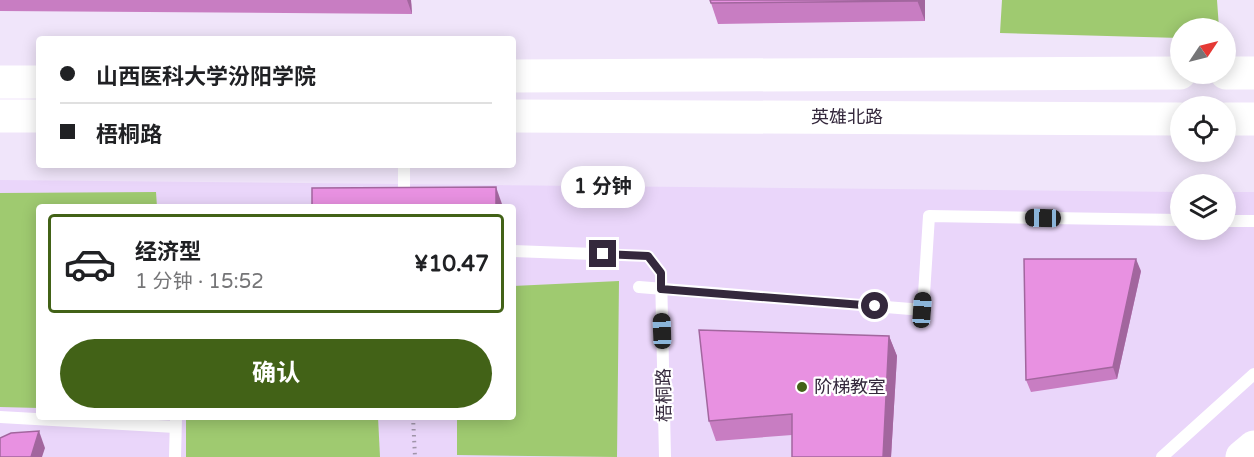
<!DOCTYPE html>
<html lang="zh">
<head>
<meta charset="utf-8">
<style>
  :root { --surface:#fff; --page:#f2f2f2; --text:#202124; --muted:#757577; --line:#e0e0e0; --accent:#426217 }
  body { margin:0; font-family:"Varela Round","Noto Sans SC",sans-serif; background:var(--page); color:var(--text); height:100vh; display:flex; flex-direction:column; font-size:22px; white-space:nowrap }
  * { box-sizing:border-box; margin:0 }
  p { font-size:20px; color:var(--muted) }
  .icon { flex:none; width:33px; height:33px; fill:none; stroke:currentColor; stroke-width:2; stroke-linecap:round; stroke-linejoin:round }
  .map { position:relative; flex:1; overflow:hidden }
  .drawer { position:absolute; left:36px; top:204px; width:480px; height:216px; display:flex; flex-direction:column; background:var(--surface); border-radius:6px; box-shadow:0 3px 15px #0003 }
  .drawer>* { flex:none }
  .banner { position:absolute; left:36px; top:36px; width:480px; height:132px; border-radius:6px; box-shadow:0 3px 15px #0003; display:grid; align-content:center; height:132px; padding:0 24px; background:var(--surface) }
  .needle { width:39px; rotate:55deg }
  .fabs { position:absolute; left:1170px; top:18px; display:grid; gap:12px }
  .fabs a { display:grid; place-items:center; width:66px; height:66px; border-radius:50%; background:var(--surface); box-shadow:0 3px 15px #0003; font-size:30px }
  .end { position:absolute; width:27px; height:27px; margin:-14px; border:8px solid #34283c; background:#fff; box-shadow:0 0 0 3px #fff }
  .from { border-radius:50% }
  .bubble { position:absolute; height:42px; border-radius:21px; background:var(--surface); box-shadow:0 3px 15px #0003; font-size:20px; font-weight:700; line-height:42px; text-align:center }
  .car { position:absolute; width:18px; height:36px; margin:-18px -9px; border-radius:8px; box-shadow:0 0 4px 2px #0007; background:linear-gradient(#222 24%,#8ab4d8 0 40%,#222 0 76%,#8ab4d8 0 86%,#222 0) }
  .banner b { display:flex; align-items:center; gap:21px; height:57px; font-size:22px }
  .banner b+b { border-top:2px solid var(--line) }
  .banner i { width:15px; height:15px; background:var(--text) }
  ul { padding:10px 0 0; list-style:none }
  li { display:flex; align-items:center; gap:18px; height:99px; margin:0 12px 9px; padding:0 12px; border:3px solid var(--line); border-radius:6px }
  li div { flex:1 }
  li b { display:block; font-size:22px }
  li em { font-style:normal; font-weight:700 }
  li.current { border-color:var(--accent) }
  li>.icon { width:54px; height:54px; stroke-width:1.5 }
  .cta { display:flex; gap:12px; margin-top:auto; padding:12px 24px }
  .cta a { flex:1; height:69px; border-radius:36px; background:var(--accent); color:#fff; font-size:24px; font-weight:700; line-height:69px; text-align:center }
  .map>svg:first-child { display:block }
</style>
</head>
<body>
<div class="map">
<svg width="1254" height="457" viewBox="0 0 1254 457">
  <rect width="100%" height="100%" fill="#f0e5fa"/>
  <path fill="#ead6fa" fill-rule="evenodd" d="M0,180L1180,192V230H1226V192H1254V457H0ZM39,207H513V417H39Z"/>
  <g fill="#9fca70">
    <path d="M1002,0H1217L1219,28H1180V38L1000,33Z"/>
    <path d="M156,192L157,207H39V408L0,407V193Z"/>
    <path d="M619,281L617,457L457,455V417H513V286Z"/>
    <path d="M186,417H378L380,457H186Z"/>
  </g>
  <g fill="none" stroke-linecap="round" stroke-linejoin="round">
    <path stroke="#a095a9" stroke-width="4" stroke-dasharray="1.5 4.5" stroke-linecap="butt" d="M413,417L415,457"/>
    <g stroke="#fff" stroke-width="12">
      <path d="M404,203V165"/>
      <path d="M1226,221H1254"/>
      <path d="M513,251L648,256L661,273L665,457"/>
      <path d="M639,287L923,310L929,216L1180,220"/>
      <path d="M0,417L175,427"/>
      <path d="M175,457L176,417"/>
      <path d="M1162,457L1254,374"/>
    </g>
    <g stroke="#fff" stroke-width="33">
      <path d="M1226,73H1254"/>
      <path d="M513,76L1180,73"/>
      <path d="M0,82H39"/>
      <path d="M0,116H39"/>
      <path d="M513,116L1180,119"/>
      <path d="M1226,119H1254"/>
    </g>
    <path stroke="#fff" stroke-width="33" d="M1242,457L1254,447"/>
  </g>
  <g fill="#c87dc2">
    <path d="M0,0H411L412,14L0,11Z"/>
    <path d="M925,0V21L718,24L711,3Z"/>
    <path d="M1141,271L1117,379L1031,392L1026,380Z"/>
    <path d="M889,336L897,356L891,457H792V435L716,441L709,421Z"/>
  </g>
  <g fill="#a2669e">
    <path d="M407,0H411L412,14Z"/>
    <path d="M917,0H925V21Z"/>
    <path d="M496,187L502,204V207H496Z"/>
    <path d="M1136,259L1141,271L1117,379L1113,367Z"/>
    <path d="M889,336L897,356L891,457H883Z"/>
    <path d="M39,431L45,448L42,457H31Z"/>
  </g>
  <g fill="#e891e1" stroke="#a2669e" stroke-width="1.5">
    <path d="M710,0H917V1L711,3Z"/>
    <path d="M496,187V207H312V188Z"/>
    <path d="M1024,259H1136L1113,367L1026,380Z"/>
    <path d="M699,330L889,336L883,457H792V414L709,421Z"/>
    <path d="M39,431L31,457H0V438L11,433Z"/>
  </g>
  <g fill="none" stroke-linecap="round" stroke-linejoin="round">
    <path stroke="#34283c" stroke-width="8" d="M603,254L648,256L661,273V289L875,306"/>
  </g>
  <circle fill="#426217" stroke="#fff" stroke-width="2" cx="802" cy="387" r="6"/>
  <g text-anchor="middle" stroke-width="4.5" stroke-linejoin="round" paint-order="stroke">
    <g font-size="18" fill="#34283c" stroke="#fff">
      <text x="847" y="123">英雄北路</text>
      <text transform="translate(664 395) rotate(-91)" y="6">梧桐路</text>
    </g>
    <g font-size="18" fill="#34283c" stroke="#fff" text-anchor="start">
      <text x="814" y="393">阶梯教室</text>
    </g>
  </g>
</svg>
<div class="fabs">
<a><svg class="needle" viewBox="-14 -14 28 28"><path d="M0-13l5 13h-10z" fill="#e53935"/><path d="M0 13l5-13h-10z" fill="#757577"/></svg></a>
<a><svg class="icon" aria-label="locate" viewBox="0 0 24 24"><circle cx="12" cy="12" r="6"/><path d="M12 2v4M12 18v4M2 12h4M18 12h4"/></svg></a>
<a><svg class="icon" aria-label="layers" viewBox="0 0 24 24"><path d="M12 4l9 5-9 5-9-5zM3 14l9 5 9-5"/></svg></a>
</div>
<i class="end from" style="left:875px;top:306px"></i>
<i class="end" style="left:603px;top:254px"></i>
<div class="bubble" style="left:561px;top:166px;width:84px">1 分钟</div>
<i class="car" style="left:1043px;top:218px;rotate:271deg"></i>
<i class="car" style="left:922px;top:310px;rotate:4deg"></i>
<i class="car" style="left:662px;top:331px;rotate:358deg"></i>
<div class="banner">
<b><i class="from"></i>山西医科大学汾阳学院</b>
<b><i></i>梧桐路</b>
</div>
<section class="drawer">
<ul>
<li class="current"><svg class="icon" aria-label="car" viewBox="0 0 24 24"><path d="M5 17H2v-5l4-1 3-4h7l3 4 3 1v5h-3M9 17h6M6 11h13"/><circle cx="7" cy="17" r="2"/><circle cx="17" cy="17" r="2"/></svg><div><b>经济型</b><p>1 分钟 · 15:52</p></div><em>¥10.47</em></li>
</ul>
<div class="cta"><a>确认</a></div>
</section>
</div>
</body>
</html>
